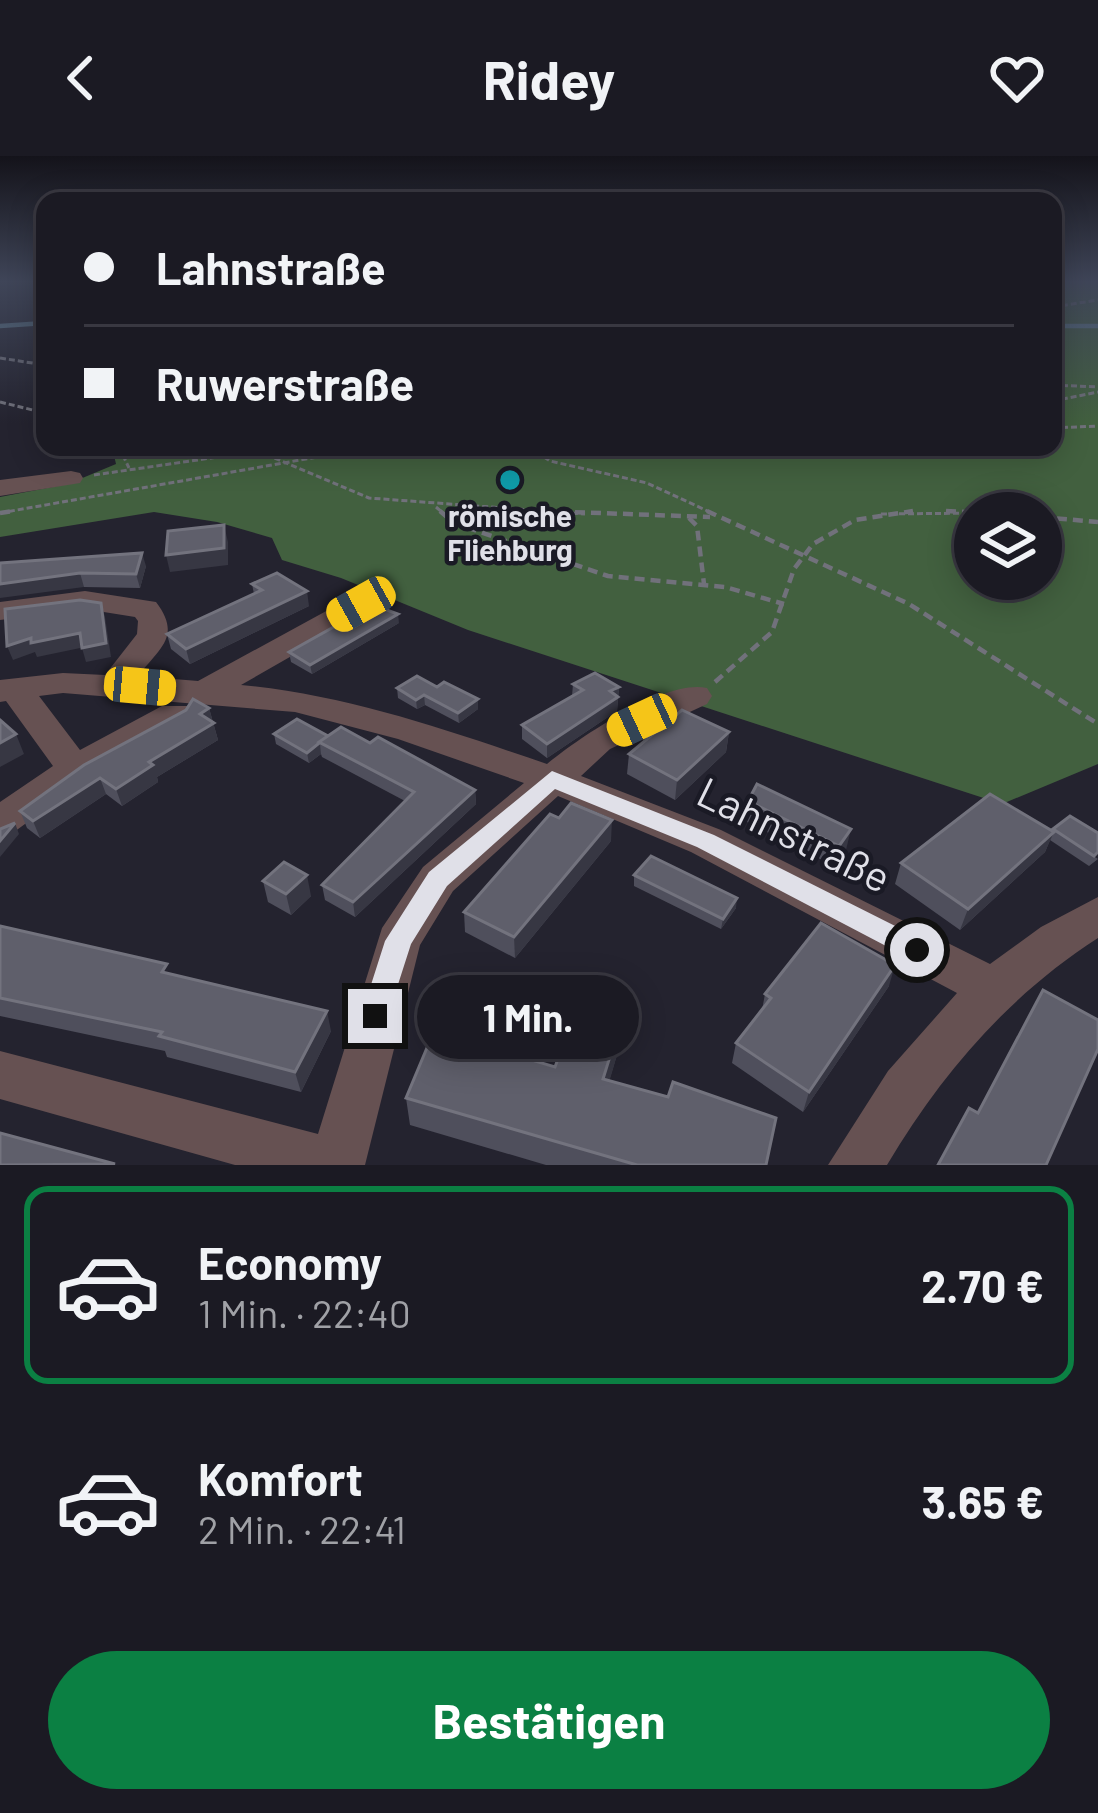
<!DOCTYPE html>
<html lang="de">
<head>
<meta charset="utf-8">
<style>
  :root { --surface:#1b1a23; --page:#282730; --text:#f1f3f6; --muted:#a0a1a6; --line:#393841; --accent:#0b8043 }
  body { margin:0; font-family:Barlow,sans-serif; background:var(--page); color:var(--text); height:100vh; display:flex; flex-direction:column; font-size:45px; white-space:nowrap }
  * { box-sizing:border-box; margin:0 }
  p { font-size:39px; color:var(--muted) }
  .icon { flex:none; width:66px; height:66px; fill:none; stroke:currentColor; stroke-width:2; stroke-linecap:round; stroke-linejoin:round }
  .map { position:relative; height:1009px; overflow:hidden }
  .side { display:flex; flex-direction:column; background:var(--surface); flex:1 }
  .side>* { flex:none }
  .guide { position:absolute; left:36px; top:36px; width:1026px; height:264px; border-radius:24px; box-shadow:0 6px 30px #0003,0 0 0 3px var(--line); display:grid; align-content:center; height:264px; padding:0 48px; background:var(--surface) }
  .tools { position:absolute; left:954px; top:336px; display:grid; gap:24px }
  .tools a { display:grid; place-items:center; width:108px; height:108px; border-radius:50%; background:var(--surface); box-shadow:0 6px 30px #0003,0 0 0 3px var(--line); font-size:60px }
  .end { position:absolute; width:54px; height:54px; margin:-27px; border:15px solid #e0e0e8; background:#111; box-shadow:0 0 0 6px #111 }
  .from { border-radius:50% }
  .bubble { position:absolute; height:84px; border-radius:42px; background:var(--surface); box-shadow:0 6px 30px #0003,0 0 0 3px var(--line); font-size:39px; font-weight:700; line-height:84px; text-align:center }
  .car { position:absolute; width:36px; height:72px; margin:-36px -18px; border-radius:15px; box-shadow:0 0 9px 3px #0007; background:linear-gradient(#f5c518 24%,#345 0 40%,#f5c518 0 76%,#345 0 86%,#f5c518 0) }
  .guide b { display:flex; align-items:center; gap:42px; height:114px; font-size:45px }
  .guide b+b { border-top:3px solid var(--line) }
  .guide i { width:30px; height:30px; background:var(--text) }
  ul { padding:21px 0 0; list-style:none }
  li { display:flex; align-items:center; gap:36px; height:198px; margin:0 24px 18px; padding:0 24px; border:6px solid transparent; border-radius:24px }
  li div { flex:1 }
  li b { display:block; font-size:45px }
  li em { font-style:normal; font-weight:700 }
  li.selected { border-color:var(--accent) }
  li>.icon { width:108px; height:108px; stroke-width:1.5 }
  .action { display:flex; gap:24px; margin-top:auto; padding:24px 48px }
  .action a { flex:1; height:138px; border-radius:72px; background:var(--accent); color:#fff; font-size:48px; font-weight:700; line-height:138px; text-align:center }
  header { display:flex; justify-content:space-between; align-items:center; height:156px; padding:0 48px; background:var(--surface); font-size:54px; font-weight:700 }
  .map>svg:first-child { display:block }
</style>
</head>
<body>
<header><svg class="icon" aria-label="back" viewBox="0 0 24 24"><path d="M15 5l-7 7 7 7"/></svg>Ridey<svg class="icon" aria-label="heart" viewBox="0 0 24 24"><path d="M12 20l-8-8c-3-5 5-10 8-4 3-6 11-1 8 4z"/></svg></header>
<div class="map">
<svg width="1098" height="1009" viewBox="0 0 1098 1009">
  <rect width="100%" height="100%" fill="#24232f"/>
  <path fill="#42603f" fill-rule="evenodd" d="M1053,126H1098V608L1002,648L468,474L341,422L282,404L272,382L217,366L154,356L0,381V341L68,328L116,308L112,291H1053ZM975,357H1041V423H975Z"/>
  <g fill="none" stroke-linecap="round" stroke-linejoin="round">
    <g stroke="#5e7d90" stroke-width="4.5">
      <path d="M0,170L45,167"/>
      <path d="M1053,170H1098"/>
    </g>
    <g stroke="#71717b" stroke-width="3" stroke-dasharray="6 3" stroke-linecap="butt">
      <path d="M1053,151L1098,144"/>
      <path d="M0,202L45,209"/>
      <path d="M1053,229L1098,231"/>
      <path d="M1053,245L1098,236"/>
      <path d="M0,246L45,257"/>
      <path d="M1053,272L1098,270"/>
      <path d="M119,291L129,312"/>
      <path d="M529,291L550,305L647,327L714,358"/>
      <path d="M258,295L369,342L585,358"/>
      <path d="M94,319L287,291"/>
      <path d="M436,351L444,358"/>
      <path d="M0,357L374,291"/>
      <path d="M881,358L984,357"/>
    </g>
    <g stroke="#71717b" stroke-width="4.5" stroke-dasharray="10 6" stroke-linecap="butt">
      <path d="M440,355L454,367L608,420L725,431L784,448"/>
      <path d="M543,355L710,361"/>
      <path d="M707,355L909,448L1098,568"/>
      <path d="M946,355L984,357"/>
      <path d="M0,357L13,355"/>
      <path d="M1041,361L1098,366"/>
      <path d="M689,362L697,370L704,428"/>
      <path d="M715,526L772,476L794,413L813,388L855,364L913,355"/>
    </g>
    <g fill="#665152" fill-rule="evenodd">
      <path d="M71,315L80,317L83,322L80,327L0,340V324Z"/>
      <path d="M85,435L156,446C182,480 160,492 138,520L198,525L350,442H372L376,448L372,454L241,529C347,539 447,574 547,608C578,582 667,522 707,532L712,540L707,548L610,593L581,620L721,674L990,808L1041,771L1098,741V782C1008,840 942,917 887,1009H828L888,915L957,837L691,696L558,640L453,735L420,789L365,1009H235L0,943V895L318,978L382,772L423,711L524,627L398,583L295,556L63,537L39,540L80,594L162,550H188L193,558L188,566L88,622L14,676L0,680V646L53,610L6,545L0,546V524L63,517L105,519L137,478L138,465L135,461L85,453L0,464V446Z"/>
    </g>
  </g>
  <g fill="#4f4f5c">
    <path d="M0,407L146,410L140,432L84,431Z"/>
    <path d="M252,428L309,450L190,508L171,493L167,478L254,438Z"/>
    <path d="M399,467L312,518L291,506L289,496Z"/>
    <path d="M573,528L619,531L617,555L547,602L522,583V569L572,540Z"/>
    <path d="M437,531L478,543V553L459,567L425,549L417,553L398,542L397,532Z"/>
    <path d="M209,552L218,584L157,621L158,626L122,650L106,638L40,682L27,672L20,655Z"/>
    <path d="M729,576L726,596L675,644L627,618L629,598Z"/>
    <path d="M274,578L328,580L370,587L475,634L476,648L355,761L325,744L322,729L405,645L322,601L321,598L309,607L276,588Z"/>
    <path d="M748,645L846,694L834,710L745,665Z"/>
    <path d="M1053,673L1098,703L1089,710L1050,684L1045,696L960,774L895,728L901,707L1052,675Z"/>
    <path d="M611,685L515,802L465,776L464,756Z"/>
    <path d="M634,719L736,752L721,773L634,730Z"/>
    <path d="M263,725L311,740L291,759L268,746Z"/>
    <path d="M0,770L171,818L331,875L301,936L167,901L165,895L0,860Z"/>
    <path d="M889,830L803,956L732,907L736,887L762,854L765,838Z"/>
    <path d="M623,879L609,925L766,1009H546L410,969L406,942L555,911Z"/>
  </g>
  <g fill="#373743">
    <path d="M224,369L228,386V409L170,416L166,399Z"/>
    <path d="M142,397L146,410L140,432L136,418Z"/>
    <path d="M80,417L84,431L0,442V428Z"/>
    <path d="M307,435L309,450L190,508L186,493Z"/>
    <path d="M101,447L105,461L111,501L86,506L82,492Z"/>
    <path d="M398,458L399,467L312,518L310,509Z"/>
    <path d="M80,477L85,491L37,501L35,496L13,504L7,490L31,482Z"/>
    <path d="M619,531L617,555L547,602V588L610,535Z"/>
    <path d="M424,539L425,549L417,553L416,544Z"/>
    <path d="M478,543V553L459,567L458,557Z"/>
    <path d="M209,552L218,584L157,621L158,626L122,650L116,633L149,606L200,558Z"/>
    <path d="M729,576L726,596L675,644L677,624Z"/>
    <path d="M16,578L24,598L0,611V587Z"/>
    <path d="M320,588L321,598L309,607L307,597Z"/>
    <path d="M100,622L106,638L40,682L33,665Z"/>
    <path d="M475,634L476,648L355,761L353,746Z"/>
    <path d="M612,664L611,685L515,802L514,781Z"/>
    <path d="M15,667L19,678L0,701V685Z"/>
    <path d="M851,673L846,694L834,710L839,690Z"/>
    <path d="M1054,676L1045,696L960,774L968,753Z"/>
    <path d="M307,719L311,740L291,759L286,738Z"/>
    <path d="M737,742L736,752L721,773L723,763Z"/>
    <path d="M895,809L889,830L803,956L809,936Z"/>
    <path d="M625,852L623,879L602,950L603,923Z"/>
    <path d="M327,855L331,875L301,936L295,916Z"/>
  </g>
  <g fill="#5f5f6b" stroke="#73737e" stroke-width="3">
    <path d="M224,369V392L166,399L168,375Z"/>
    <path d="M142,397L136,418L80,417L0,428V407Z"/>
    <path d="M277,417L307,435L186,493L167,478L262,434L252,428Z"/>
    <path d="M80,444L101,447L106,487L82,492L80,477L31,487V482L7,490L5,453Z"/>
    <path d="M373,449L398,458L310,509L289,496Z"/>
    <path d="M595,517L619,531L610,535L618,541L547,588L522,569L583,534L573,528Z"/>
    <path d="M417,520L437,531L444,526L478,543L458,557L424,539L416,544L397,532Z"/>
    <path d="M193,543L209,552L200,558L214,567L149,606L153,609L116,633L100,622L33,665L20,655L84,609L186,554Z"/>
    <path d="M682,554L729,576L677,624L629,598Z"/>
    <path d="M297,563L328,580L307,597L274,578Z"/>
    <path d="M0,564L16,578L0,587Z"/>
    <path d="M341,571L370,587L378,581L475,634L353,746L322,729L414,636L319,586Z"/>
    <path d="M757,628L851,673L839,690L748,645Z"/>
    <path d="M990,638L1054,676L968,753L901,707Z"/>
    <path d="M571,647L612,664L514,781L464,756L550,658L559,662Z"/>
    <path d="M1070,660L1098,677V696L1094,700L1053,673Z"/>
    <path d="M15,667L0,685V673Z"/>
    <path d="M651,700L737,742L723,763L634,719Z"/>
    <path d="M284,706L307,719L286,738L263,725Z"/>
    <path d="M821,767L895,809L809,936L736,887L771,842L765,838Z"/>
    <path d="M0,770L167,808L162,816L327,855L295,916L159,880L162,876L0,842Z"/>
    <path d="M1043,834L1098,864V893L1046,1009H938L969,952L978,957Z"/>
    <path d="M593,843L625,852L603,923L668,941L673,926L776,962L766,1009H637L406,942L434,875L555,911L576,855L588,859Z"/>
    <path d="M0,977L115,1008L0,1009Z"/>
  </g>
  <linearGradient id="sky" x2="0" y2="1"><stop stop-color="#14131a"/><stop offset="0.47" stop-color="#3f4558"/><stop offset="1" stop-color="#3f4558" stop-opacity="0"/></linearGradient>
  <rect width="1098" height="267" fill="url(#sky)"/>
  <path fill="#e0e0e8" d="M552,615L714,679L927,786L931,794L917,805L907,801L697,691L555,633L447,730L411,788L385,869L375,873L365,869L361,860L385,785L429,716Z"/>
  <circle fill="#0f9aa8" stroke="#1a1a25" stroke-width="4.5" cx="510" cy="324" r="12"/>
  <g text-anchor="middle" stroke-width="9" stroke-linejoin="round" paint-order="stroke">
    <g font-size="30" font-weight="bold" fill="#e0e0e8" stroke="#1a1a25">
      <text x="510" y="371">römische<tspan x="510" dy="34">Fliehburg</tspan></text>
    </g>
    <g font-size="42" fill="#e0e0e8" stroke="#1a1a25">
      <text transform="translate(794 679) rotate(26)" y="15">Lahnstraße</text>
    </g>
  </g>
</svg>
<div class="tools">
<a><svg class="icon" aria-label="layers" viewBox="0 0 24 24"><path d="M12 4l9 5-9 5-9-5zM3 14l9 5 9-5"/></svg></a>
</div>
<i class="end from" style="left:917px;top:794px"></i>
<i class="end" style="left:375px;top:860px"></i>
<div class="bubble" style="left:417px;top:819px;width:222px">1 Min.</div>
<i class="car" style="left:361px;top:448px;rotate:241deg"></i>
<i class="car" style="left:140px;top:530px;rotate:95deg"></i>
<i class="car" style="left:642px;top:564px;rotate:245deg"></i>
<div class="guide">
<b><i class="from"></i>Lahnstraße</b>
<b><i></i>Ruwerstraße</b>
</div>
</div>
<section class="side">
<ul>
<li class="selected"><svg class="icon" aria-label="car" viewBox="0 0 24 24"><path d="M5 17H2v-5l4-1 3-4h7l3 4 3 1v5h-3M9 17h6M6 11h13"/><circle cx="7" cy="17" r="2"/><circle cx="17" cy="17" r="2"/></svg><div><b>Economy</b><p>1 Min. · 22:40</p></div><em>2.70 €</em></li>
<li><svg class="icon" aria-label="car" viewBox="0 0 24 24"><path d="M5 17H2v-5l4-1 3-4h7l3 4 3 1v5h-3M9 17h6M6 11h13"/><circle cx="7" cy="17" r="2"/><circle cx="17" cy="17" r="2"/></svg><div><b>Komfort</b><p>2 Min. · 22:41</p></div><em>3.65 €</em></li>
</ul>
<div class="action"><a>Bestätigen</a></div>
</section>
</body>
</html>
